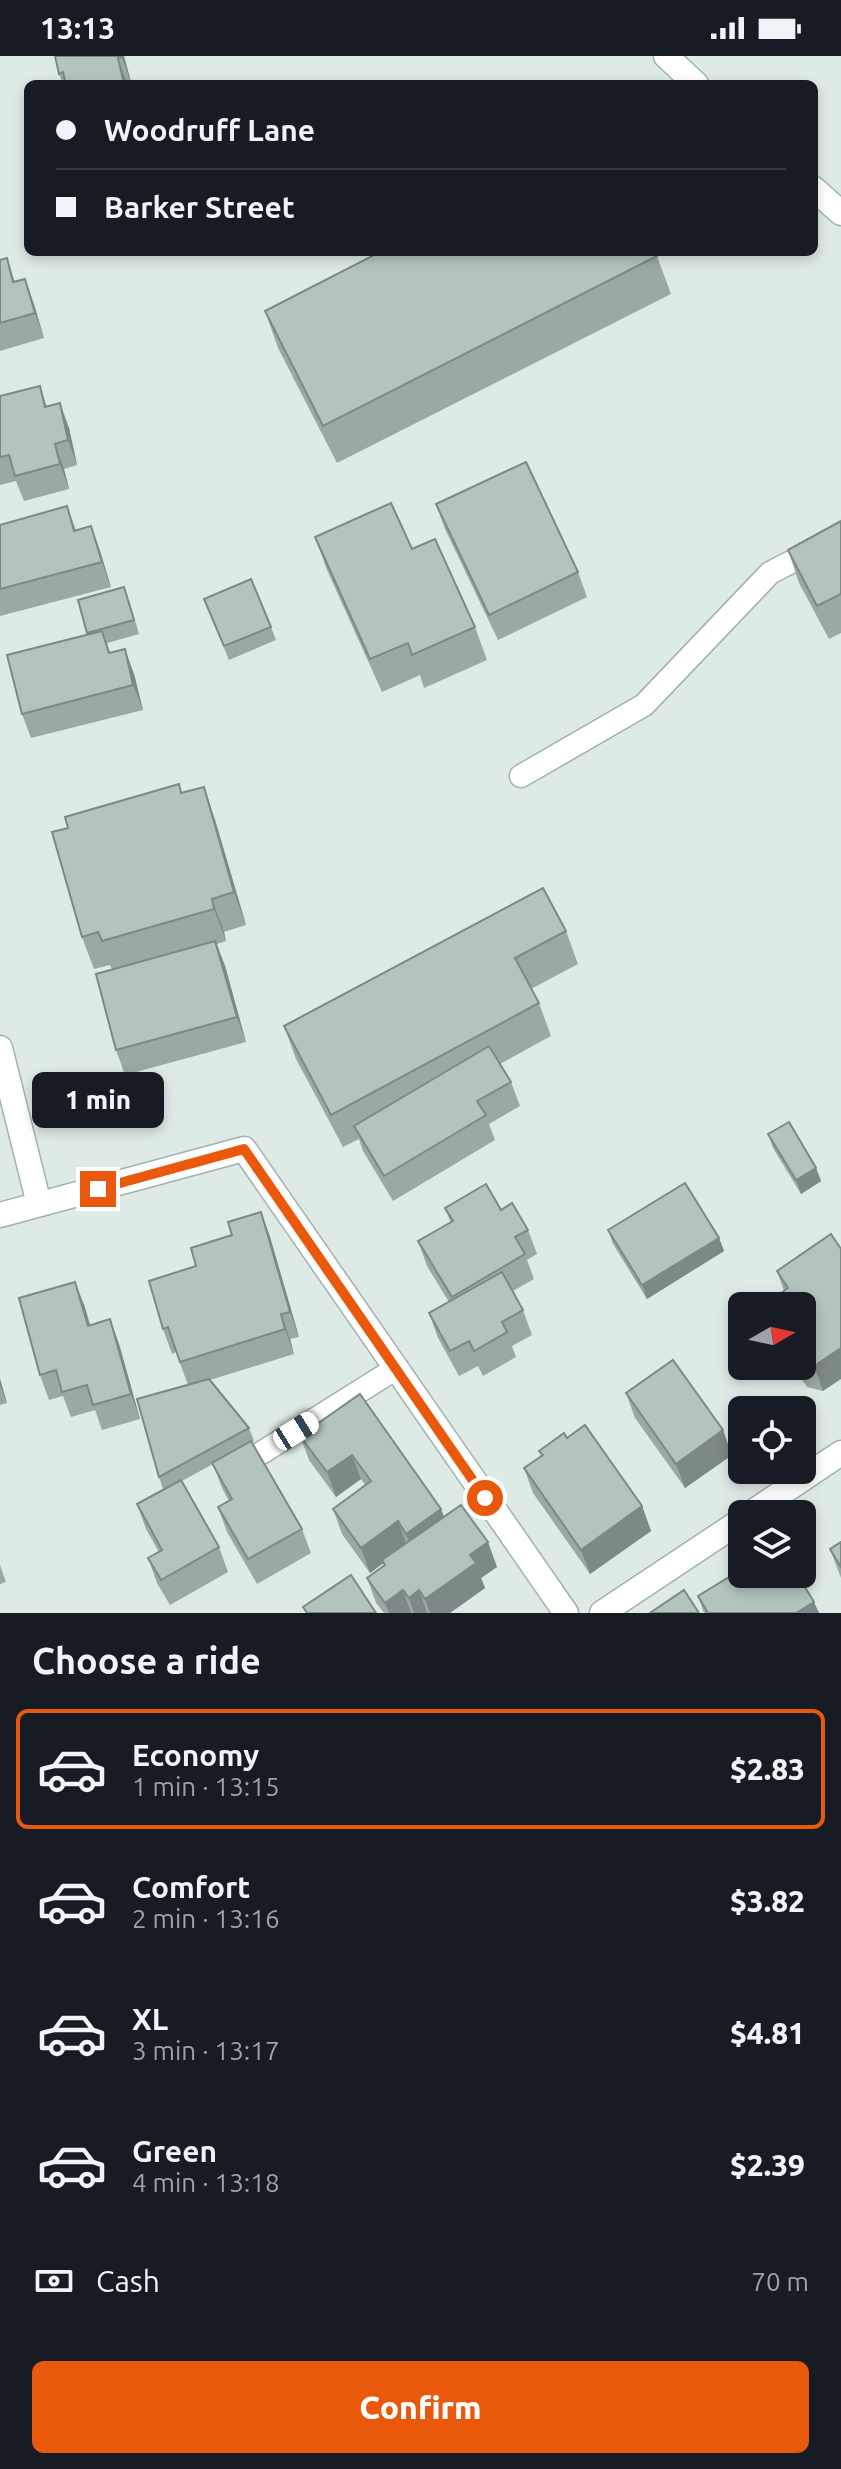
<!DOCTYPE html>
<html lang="en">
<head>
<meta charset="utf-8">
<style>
  :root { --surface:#171b24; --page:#242831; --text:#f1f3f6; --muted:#9ea1a6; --line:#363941; --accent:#ea580c }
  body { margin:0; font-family:Ubuntu,sans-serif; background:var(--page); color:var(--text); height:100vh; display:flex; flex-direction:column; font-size:30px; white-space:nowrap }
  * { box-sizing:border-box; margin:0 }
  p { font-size:26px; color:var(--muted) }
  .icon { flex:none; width:44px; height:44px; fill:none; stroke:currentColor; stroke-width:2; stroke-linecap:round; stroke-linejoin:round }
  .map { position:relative; height:1557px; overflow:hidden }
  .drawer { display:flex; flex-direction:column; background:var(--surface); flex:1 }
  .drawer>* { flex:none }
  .top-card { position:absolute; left:24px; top:24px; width:794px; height:176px; border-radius:12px; box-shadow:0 4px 12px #0003; display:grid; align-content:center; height:176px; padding:0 32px; background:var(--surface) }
  .needle { width:52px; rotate:81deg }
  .controls { position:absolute; left:728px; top:1236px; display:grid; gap:16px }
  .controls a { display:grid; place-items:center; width:88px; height:88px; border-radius:12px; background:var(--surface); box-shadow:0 4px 12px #0003; font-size:40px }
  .end { position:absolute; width:36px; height:36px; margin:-18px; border:10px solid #ea580c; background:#fff; box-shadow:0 0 0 4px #fff }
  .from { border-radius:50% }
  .bubble { position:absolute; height:56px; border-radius:12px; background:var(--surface); box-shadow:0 4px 12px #0003; font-size:26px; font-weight:800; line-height:56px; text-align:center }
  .car { position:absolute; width:24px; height:48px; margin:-24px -12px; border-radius:10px; box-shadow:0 0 6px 2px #0007; background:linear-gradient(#fff 24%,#345 0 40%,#fff 0 76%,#345 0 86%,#fff 0) }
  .top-card b { display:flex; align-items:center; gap:28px; height:76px; font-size:30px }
  .top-card b+b { border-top:2px solid var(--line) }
  .top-card i { width:20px; height:20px; background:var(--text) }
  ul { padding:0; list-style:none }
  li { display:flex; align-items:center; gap:24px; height:120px; margin:0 16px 12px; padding:0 16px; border:4px solid transparent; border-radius:12px }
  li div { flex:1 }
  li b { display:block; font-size:30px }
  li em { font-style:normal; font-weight:800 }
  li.active { border-color:var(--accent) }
  li>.icon { width:72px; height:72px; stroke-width:1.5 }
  h2 { padding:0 32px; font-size:36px; line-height:96px }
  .pay { display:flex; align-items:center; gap:20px; height:88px; padding:0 32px; font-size:30px }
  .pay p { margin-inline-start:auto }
  .cta { display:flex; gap:16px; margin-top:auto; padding:16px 32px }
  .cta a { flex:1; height:92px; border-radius:12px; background:var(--accent); color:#fff; font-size:32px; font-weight:800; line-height:92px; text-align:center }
  .status { display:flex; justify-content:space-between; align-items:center; height:56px; padding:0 40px; background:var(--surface); direction:ltr }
  .status svg { height:22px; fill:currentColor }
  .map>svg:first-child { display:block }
</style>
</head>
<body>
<div class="status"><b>13:13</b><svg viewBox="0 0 49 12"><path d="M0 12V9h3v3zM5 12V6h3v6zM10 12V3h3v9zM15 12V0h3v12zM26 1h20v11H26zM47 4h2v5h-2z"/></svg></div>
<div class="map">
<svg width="841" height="1557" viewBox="0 0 841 1557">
  <rect width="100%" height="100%" fill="#deeae6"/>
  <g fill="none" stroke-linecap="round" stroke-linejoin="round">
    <defs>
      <g id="service">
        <path d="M521,720L644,649L770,517L841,480"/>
        <path d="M242,1409L395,1313"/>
      </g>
      <g id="minor">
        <path d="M0,992L39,1148"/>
        <path d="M0,1159L244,1093L566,1557"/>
        <path d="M750,1458L841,1397"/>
        <path d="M602,1557L742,1464"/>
      </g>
      <g id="secondary">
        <path d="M666,0L696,28"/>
        <path d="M814,133L841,157"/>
      </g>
    </defs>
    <use href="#service" stroke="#a1b1ae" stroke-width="25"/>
    <use href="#minor" stroke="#a1b1ae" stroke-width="27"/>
    <use href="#secondary" stroke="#9db5b0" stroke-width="27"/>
    <use href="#service" stroke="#fff" stroke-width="22"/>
    <use href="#minor" stroke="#fff" stroke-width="24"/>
    <use href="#secondary" stroke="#fff" stroke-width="24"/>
  </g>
  <g fill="#9aa9a4">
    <path d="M124,0L131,26L127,27V28H63L59,18Z"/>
    <path d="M657,200L671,238L337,407L278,292L265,255Z"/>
    <path d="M7,202L15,226L25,223L44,282L0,295V204Z"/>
    <path d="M40,330L47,351L69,372L77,409L64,413L69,433L24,445L16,425L0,429V340Z"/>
    <path d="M436,448L578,516L587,541L498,584L445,473Z"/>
    <path d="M67,450L76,474L91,470L100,495L111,531L0,560V469Z"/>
    <path d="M841,465V577L829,583L799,527L788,494Z"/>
    <path d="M315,481L412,493L475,571L487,604L424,632L420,619L382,636L327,514Z"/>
    <path d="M204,543L271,571L276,584L229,604Z"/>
    <path d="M129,544L139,578L107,587L110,597L134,618L143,654L31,682L22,658L87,578Z"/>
    <path d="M179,728L182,737L204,731L215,764L246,869L224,876L226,885L217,888L225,910L246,986L125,1019L116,994L112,914L110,909L94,913L82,881L68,772Z"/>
    <path d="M566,875L578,908L531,933L539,947L551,980L500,1008L511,1026L520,1050L489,1068L495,1084L393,1145L363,1095L359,1083L343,1091L296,1003L284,970Z"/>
    <path d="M768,1078L816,1112L821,1125L801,1138L773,1092Z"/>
    <path d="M445,1152L501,1154L528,1174L537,1198L527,1204L534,1223L513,1235L523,1254L532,1279L512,1290L516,1301L483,1320L478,1310L459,1320L438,1282L429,1257L449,1246L427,1210L418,1185L451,1167Z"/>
    <path d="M261,1156L270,1181L299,1281L290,1283L294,1298L210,1324L249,1372L254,1385L252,1386L302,1473L311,1497L257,1528L227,1476L218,1451L229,1445L222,1432L213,1408L182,1425L219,1491L228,1516L170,1549L157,1527L148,1502L159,1496L146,1473L137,1448L163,1433L159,1421L188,1329L176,1296L172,1298L163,1273L196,1210L232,1179Z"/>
    <path d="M608,1174L719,1182L724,1195L647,1243L613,1188Z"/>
    <path d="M831,1178L823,1335L807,1331L793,1310H802V1250L784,1235L777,1215Z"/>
    <path d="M75,1226L90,1269L110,1263L119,1288L140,1363L102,1374L95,1354L71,1361L63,1340L49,1344L40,1319Z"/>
    <path d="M0,1323L7,1347L0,1349Z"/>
    <path d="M626,1337L732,1399L685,1432L635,1362Z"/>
    <path d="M360,1338L441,1453L444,1461L497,1511L481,1522L485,1532L450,1557H384L376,1547L367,1522L384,1509L383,1507L370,1517L342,1478L333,1453L365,1429L361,1423L336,1441L309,1404L300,1380Z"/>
    <path d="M539,1395L642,1450L651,1475L590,1518L533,1437L524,1412L541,1400Z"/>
    <path d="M841,1486V1522L830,1493Z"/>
    <path d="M0,1509L6,1526L0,1528Z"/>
    <path d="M698,1540L819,1557H704Z"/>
  </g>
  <g fill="#7d8986">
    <path d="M121,0H124L131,26Z"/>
    <path d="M118,2L127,28H124Z"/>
    <path d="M25,223L34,248L44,282L35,257Z"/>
    <path d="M60,347L69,372L77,409L68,384Z"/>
    <path d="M55,388L64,413L69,433L60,408Z"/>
    <path d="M91,470L100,495L111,531L102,506Z"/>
    <path d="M125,593L134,618L143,654L133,629Z"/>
    <path d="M204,731L215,764L246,869L234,836Z"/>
    <path d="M212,843L224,876L226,885L214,853Z"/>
    <path d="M215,885L225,910L246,986L237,961Z"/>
    <path d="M816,1112L821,1125L801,1138L796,1124Z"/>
    <path d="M261,1156L270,1181L299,1281L290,1256Z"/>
    <path d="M719,1182L724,1195L647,1243L642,1229Z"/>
    <path d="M75,1226L85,1251L97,1295L88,1270Z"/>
    <path d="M281,1258L290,1283L294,1298L285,1273Z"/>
    <path d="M110,1263L119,1288L140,1363L131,1338Z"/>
    <path d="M841,1292V1323L823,1335L814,1310Z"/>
    <path d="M0,1323L7,1347L0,1329Z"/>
    <path d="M723,1374L732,1399L685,1432L676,1408Z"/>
    <path d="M352,1399L361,1423L336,1441L327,1416Z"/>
    <path d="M642,1450L651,1475L590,1518L581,1494Z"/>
    <path d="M441,1453L450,1478L415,1502L406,1478Z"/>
    <path d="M398,1465L407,1490L370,1517L361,1492Z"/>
    <path d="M488,1486L497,1511L481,1522L485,1532L450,1557H430L425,1543L470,1499Z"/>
    <path d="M403,1534L411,1557H389L385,1547Z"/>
    <path d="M419,1534L427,1557H414L409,1542Z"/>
    <path d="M814,1546L819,1557H796Z"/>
  </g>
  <g fill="#b3c4bf" stroke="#7d8986" stroke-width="2">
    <path d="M55,0H121L122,1L118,2L124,28H66L63,16L59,18Z"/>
    <path d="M380,196H655L657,200L323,370L265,255Z"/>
    <path d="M7,202L13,226L25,223L35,257L0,267V204Z"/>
    <path d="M40,330L45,351L60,347L68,384L55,388L60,408L15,420L9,399L0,401V340Z"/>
    <path d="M526,406L578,516L489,559L436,448Z"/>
    <path d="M391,447L412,493L435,483L475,571L412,599L408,587L370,603L315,481Z"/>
    <path d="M67,450L74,475L91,470L102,506L0,533V469Z"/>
    <path d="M841,465V538L817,550L788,494Z"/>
    <path d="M251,523L271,571L224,590L204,543Z"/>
    <path d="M124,531L134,564L87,577L78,544Z"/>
    <path d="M102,575L109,597L125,593L133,629L22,658L7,599Z"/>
    <path d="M179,728L181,737L204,731L234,836L212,843L214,853L102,885L98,876L82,881L52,776L68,772L65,761Z"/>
    <path d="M543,832L566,875L515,902L539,947L331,1059L284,970Z"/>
    <path d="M215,885L237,961L116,994L96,918Z"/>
    <path d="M489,990L511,1026L477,1045L486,1059L384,1120L354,1070Z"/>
    <path d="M789,1066L816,1112L796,1124L768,1078Z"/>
    <path d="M685,1127L719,1182L642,1229L608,1174Z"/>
    <path d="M486,1128L501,1154L512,1147L528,1174L515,1181L525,1198L452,1241L418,1185L453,1165L445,1152Z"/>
    <path d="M261,1156L290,1256L281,1258L285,1273L180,1306L168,1271L163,1273L149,1225L196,1210L191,1192L232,1179L228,1166Z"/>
    <path d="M831,1178L841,1193V1292L814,1310L802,1307V1250H763L788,1232L777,1215Z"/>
    <path d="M502,1216L523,1254L502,1266L507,1276L474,1295L469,1285L450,1295L429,1257Z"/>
    <path d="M75,1226L88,1270L110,1263L131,1338L93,1349L87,1329L62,1336L56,1314L40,1319L19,1242Z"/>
    <path d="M673,1304L723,1374L676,1408L626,1337Z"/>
    <path d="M209,1323L249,1372L159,1421L137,1343Z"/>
    <path d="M360,1338L441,1453L406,1478L398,1465L361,1492L333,1453L371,1425L352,1399L327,1416L300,1380Z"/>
    <path d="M585,1369L642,1450L581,1494L524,1412L543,1399L539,1395L564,1377L567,1382Z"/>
    <path d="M251,1385L302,1473L248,1503L218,1451L232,1443L212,1407Z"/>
    <path d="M181,1424L219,1491L161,1524L148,1502L162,1494L137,1448Z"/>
    <path d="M461,1449L488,1486L470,1499L476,1507L425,1543L419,1534L409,1542L403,1534L385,1547L367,1522L385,1509L382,1504Z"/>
    <path d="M841,1486V1511L830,1493Z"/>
    <path d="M742,1513V1518H797L814,1546L796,1557H708L698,1540Z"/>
    <path d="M351,1519L376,1557H307L303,1551Z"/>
    <path d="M684,1534L699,1557H650Z"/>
  </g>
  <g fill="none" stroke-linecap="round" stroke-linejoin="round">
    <path stroke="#ea580c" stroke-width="10" d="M98,1133L244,1093L485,1442"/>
  </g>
</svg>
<div class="controls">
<a><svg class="needle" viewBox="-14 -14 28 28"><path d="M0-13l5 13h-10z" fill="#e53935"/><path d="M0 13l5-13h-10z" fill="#9ea1a6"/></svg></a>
<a><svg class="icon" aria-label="locate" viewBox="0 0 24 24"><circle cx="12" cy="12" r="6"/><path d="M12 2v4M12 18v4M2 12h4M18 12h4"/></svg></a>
<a><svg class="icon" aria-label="layers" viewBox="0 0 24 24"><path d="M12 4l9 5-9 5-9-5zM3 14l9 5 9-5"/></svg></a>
</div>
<i class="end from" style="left:485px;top:1442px"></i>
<i class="end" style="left:98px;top:1133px"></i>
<div class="bubble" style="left:32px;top:1016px;width:132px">1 min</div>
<i class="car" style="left:296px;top:1375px;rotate:58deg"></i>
<div class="top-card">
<b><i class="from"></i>Woodruff Lane</b>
<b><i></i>Barker Street</b>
</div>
</div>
<section class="drawer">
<h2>Choose a ride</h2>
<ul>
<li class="active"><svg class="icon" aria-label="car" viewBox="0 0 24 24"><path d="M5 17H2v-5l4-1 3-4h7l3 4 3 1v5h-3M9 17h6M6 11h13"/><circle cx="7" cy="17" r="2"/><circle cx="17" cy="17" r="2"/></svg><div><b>Economy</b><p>1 min · 13:15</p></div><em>$2.83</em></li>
<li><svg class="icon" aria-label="car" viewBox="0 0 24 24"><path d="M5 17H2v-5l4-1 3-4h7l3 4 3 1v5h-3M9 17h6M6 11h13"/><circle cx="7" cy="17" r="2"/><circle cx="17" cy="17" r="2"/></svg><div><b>Comfort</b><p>2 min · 13:16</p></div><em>$3.82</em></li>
<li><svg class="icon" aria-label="car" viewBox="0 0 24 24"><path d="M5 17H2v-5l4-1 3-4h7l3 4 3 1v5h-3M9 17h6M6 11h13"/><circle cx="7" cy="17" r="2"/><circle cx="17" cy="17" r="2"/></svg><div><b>XL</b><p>3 min · 13:17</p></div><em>$4.81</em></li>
<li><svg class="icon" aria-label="car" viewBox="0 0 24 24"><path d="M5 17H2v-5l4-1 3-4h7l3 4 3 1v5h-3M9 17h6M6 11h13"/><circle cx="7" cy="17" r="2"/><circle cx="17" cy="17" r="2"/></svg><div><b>Green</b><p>4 min · 13:18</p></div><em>$2.39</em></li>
</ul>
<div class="pay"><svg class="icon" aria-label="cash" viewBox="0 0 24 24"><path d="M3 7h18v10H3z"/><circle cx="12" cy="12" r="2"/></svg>Cash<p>70 m</p></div>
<div class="cta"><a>Confirm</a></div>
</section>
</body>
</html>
